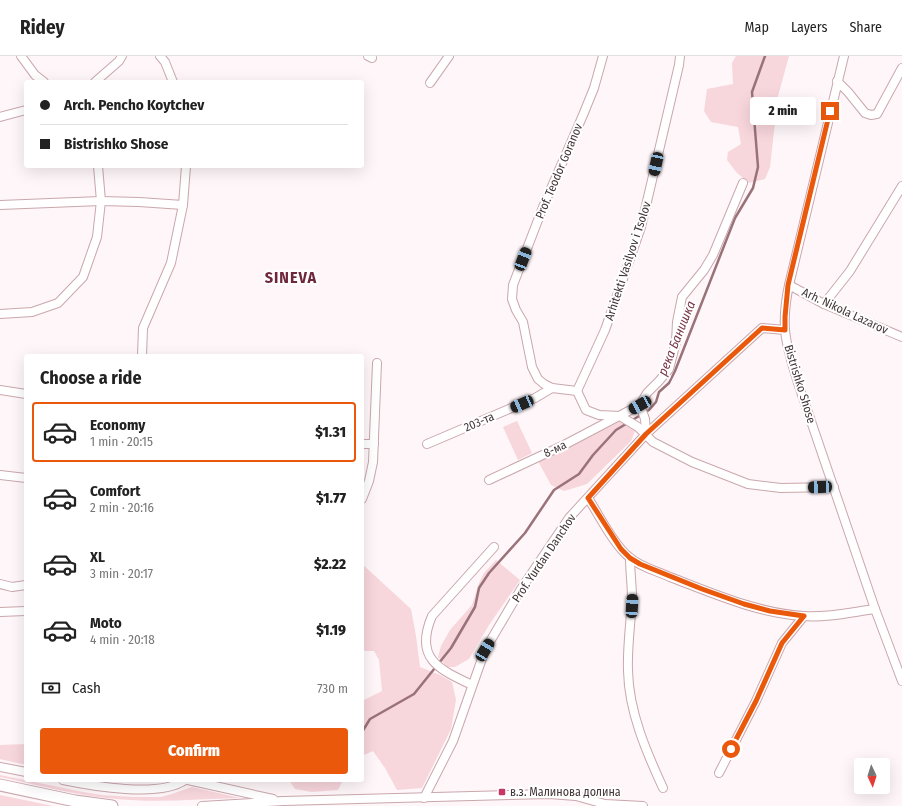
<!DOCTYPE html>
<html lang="en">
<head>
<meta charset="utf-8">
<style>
  :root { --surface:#fff; --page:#f6f6f6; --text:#222; --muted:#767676; --line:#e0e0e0; --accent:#ea580c }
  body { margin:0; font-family:"Fira Sans Condensed",sans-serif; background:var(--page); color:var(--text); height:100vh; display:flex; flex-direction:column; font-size:15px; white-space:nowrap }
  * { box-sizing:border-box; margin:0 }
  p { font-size:13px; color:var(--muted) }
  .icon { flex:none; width:22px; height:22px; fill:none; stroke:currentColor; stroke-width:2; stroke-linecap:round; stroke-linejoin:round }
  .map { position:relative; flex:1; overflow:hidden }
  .details { position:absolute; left:24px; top:298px; width:340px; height:428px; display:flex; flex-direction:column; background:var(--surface); border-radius:4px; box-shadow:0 4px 16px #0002 }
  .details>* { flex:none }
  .guide { position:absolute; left:24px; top:24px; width:340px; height:88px; border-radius:4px; box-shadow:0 4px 16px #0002; display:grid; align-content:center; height:88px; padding:0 16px; background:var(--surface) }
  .needle { width:26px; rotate:176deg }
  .fabs { position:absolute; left:854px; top:702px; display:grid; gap:8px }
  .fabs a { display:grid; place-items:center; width:36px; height:36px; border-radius:4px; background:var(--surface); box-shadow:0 4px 16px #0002; font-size:20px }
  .end { position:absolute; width:18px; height:18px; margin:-9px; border:5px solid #ea580c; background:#fff; box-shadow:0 0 0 2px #fff }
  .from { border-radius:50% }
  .bubble { position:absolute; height:28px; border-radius:4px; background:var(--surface); box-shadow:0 4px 16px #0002; font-size:13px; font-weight:800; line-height:28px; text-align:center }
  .car { position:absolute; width:12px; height:24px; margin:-12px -6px; border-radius:5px; box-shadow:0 0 3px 1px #0007; background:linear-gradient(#222 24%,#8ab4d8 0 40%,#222 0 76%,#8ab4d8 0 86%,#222 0) }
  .guide b { display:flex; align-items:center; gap:14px; height:38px; font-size:15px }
  .guide b+b { border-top:1px solid var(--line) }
  .guide i { width:10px; height:10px; background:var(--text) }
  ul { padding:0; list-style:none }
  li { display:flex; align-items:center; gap:12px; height:60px; margin:0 8px 6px; padding:0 8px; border:2px solid transparent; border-radius:4px }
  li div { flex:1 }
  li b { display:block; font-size:15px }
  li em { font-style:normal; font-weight:800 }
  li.on { border-color:var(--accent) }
  li>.icon { width:36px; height:36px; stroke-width:1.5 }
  h2 { padding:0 16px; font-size:18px; line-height:48px }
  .pay { display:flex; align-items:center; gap:10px; height:44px; padding:0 16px; font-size:15px }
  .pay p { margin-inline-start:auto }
  .cta { display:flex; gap:8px; margin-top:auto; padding:8px 16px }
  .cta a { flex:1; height:46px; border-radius:4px; background:var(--accent); color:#fff; font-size:16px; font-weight:800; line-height:46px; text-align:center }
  header { display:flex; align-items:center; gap:24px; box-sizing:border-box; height:56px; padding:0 20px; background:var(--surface); border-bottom:1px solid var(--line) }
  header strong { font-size:19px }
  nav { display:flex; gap:22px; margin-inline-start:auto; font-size:14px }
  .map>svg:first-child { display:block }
</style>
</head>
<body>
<header>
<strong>Ridey</strong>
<nav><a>Map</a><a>Layers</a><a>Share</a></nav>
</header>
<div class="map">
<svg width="902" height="750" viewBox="0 0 902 750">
  <rect width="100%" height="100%" fill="#fef6f8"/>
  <g fill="#f7d6dc">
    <path d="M736,0H789L778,40L770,111L765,123L749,127L737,117L727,104L728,96L741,88L738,71L711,66L704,55L707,33L733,28L732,7Z"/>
    <path d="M517,365L532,397L518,404L503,371Z"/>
    <path d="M621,365L633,371L635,375L631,385L587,428L564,435L551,429L538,405Z"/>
    <path d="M496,504L520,524L489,569L469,603L455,611H447L438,601L441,590L450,574L472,549L479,527L484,517Z"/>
    <path d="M362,508L411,553L416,580L420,611L440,619L452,626L456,644L451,673L422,732L397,734L385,712L373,695L362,700V645L382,635L379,604L374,595H362Z"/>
    <path d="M26,688V709L0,703V689Z"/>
    <path d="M0,719L83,736L102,739L132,741H161L172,738L192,731L240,742C199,743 158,747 117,743C77,740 39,729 0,721Z"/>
    <path d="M289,724H343L338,734L312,736L295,733Z"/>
    <path d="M0,739L53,750H0Z"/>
  </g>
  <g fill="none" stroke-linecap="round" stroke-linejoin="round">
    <path stroke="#9a727a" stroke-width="2.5" d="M362,676L370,663L414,638L451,592L475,551L479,532L489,517L525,477L554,434L579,418L593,399L616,374L649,354L656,346L659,336L669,327L675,315L735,162L753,132L758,111L752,36L765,0"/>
    <defs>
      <g id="minor">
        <path d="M21,0L35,19L44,26"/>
        <path d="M160,0L165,6L173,26"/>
        <path d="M368,0L372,2"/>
        <path d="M844,0L789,229C786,243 784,258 785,273C786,291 793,310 798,327L875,553L902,625"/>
        <path d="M837,25L848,36L865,57L871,59L877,58L902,12"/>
        <path d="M95,26L119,5L122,0"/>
        <path d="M430,27L449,0"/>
        <path d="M0,61L26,54"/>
        <path d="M0,149L101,145L139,146L183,149"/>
        <path d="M789,229L824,248L902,281"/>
        <path d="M824,248L850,215L902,130"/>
        <path d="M0,258L32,256L58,247L83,221L97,181L101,145L98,110"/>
        <path d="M142,300L143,272L171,207L183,149L186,110"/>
        <path d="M0,334L26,338"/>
        <path d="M577,335L552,332L544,328L538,323L532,311L523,266L516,254L512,243L513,229L543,151L583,59L594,32L603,0"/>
        <path d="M577,335L605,274L641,171L679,9L680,0"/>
        <path d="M577,335L586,354L599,359L620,360L638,371L653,386L692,406L748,428L781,432L834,431"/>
        <path d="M640,349L645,363L646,378"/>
        <path d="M362,388H374"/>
        <path d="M427,388L535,342L552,332"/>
        <path d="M0,419L26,422"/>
        <path d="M489,424L564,389L640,349L647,337L659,325L669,313L676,286L677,266L682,241L704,214L713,199L743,127"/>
        <path d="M588,442C599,459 614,489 629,501C640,511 657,515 670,521C712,537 757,557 803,560C827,562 852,556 875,553"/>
        <path d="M362,443L369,425L373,406L377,307"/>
        <path d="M630,502C630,515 632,529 632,542C631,566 627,590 628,615C629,656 646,695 663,732"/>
        <path d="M0,528L12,531L26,529"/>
        <path d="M0,556L26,555"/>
        <path d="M472,629C438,613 414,602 432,560L494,491"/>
        <path d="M0,711L26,716"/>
        <path d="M719,717L756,645L782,587L804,560"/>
        <path d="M63,724C92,730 160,742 185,724"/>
        <path d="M188,724L273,743"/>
        <path d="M424,742L453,685L485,594L521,533L569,462L646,378L762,272L785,274"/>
        <path d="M202,750L283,745L549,738L576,740L605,748L643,750"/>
      </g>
      <path id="major" d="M0,729L75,745L112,750"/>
    </defs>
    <use href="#minor" stroke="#caa7ad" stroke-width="10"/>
    <use href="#major" stroke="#caa7ad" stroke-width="13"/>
    <use href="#minor" stroke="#fff" stroke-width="8"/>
    <use href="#major" stroke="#fff" stroke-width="11"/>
  </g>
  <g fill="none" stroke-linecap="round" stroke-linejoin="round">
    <path stroke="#ea580c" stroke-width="5" d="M731,693L756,645L782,587L804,560L770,555L744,548L702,533L640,508L630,502L621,493L588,442L646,378L762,272L785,274V261L788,229L830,55"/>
  </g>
  <rect fill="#c63866" stroke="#fff" stroke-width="1.5" x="498" y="732" width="8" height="8" rx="2"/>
  <g text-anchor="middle" stroke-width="4" stroke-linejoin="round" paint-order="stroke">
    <g font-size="12" fill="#433538" stroke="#fff">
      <text transform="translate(559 115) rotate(-67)" y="4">Prof. Teodor Goranov</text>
      <text transform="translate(628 205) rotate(-72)" y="4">Arhitekti Vasilyov i Tsolov</text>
      <text transform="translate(845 255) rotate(25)" y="4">Arh. Nikola Lazarov</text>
      <text transform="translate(800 328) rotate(73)" y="4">Bistrishko Shose</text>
      <text transform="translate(479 366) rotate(-23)" y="4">203-та</text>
      <text transform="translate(555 393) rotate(-25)" y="4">8-ма</text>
      <text transform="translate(544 502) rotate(-56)" y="4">Prof. Yurdan Danchov</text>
    </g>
    <g font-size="12" fill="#433538" stroke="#fff" text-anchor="start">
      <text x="510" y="740">в.з. Малинова долина</text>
    </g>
    <g font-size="13" font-style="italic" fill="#793748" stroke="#fff">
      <text transform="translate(676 282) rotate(-68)" y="5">река Банишка</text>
    </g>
    <g font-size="16" font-weight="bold" letter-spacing="1" fill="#6d283b" stroke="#fff">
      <text x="291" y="227">SINEVA</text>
    </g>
  </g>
</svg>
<div class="fabs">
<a><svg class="needle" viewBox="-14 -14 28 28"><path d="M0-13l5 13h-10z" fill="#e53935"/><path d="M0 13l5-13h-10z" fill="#767676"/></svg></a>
</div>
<i class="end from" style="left:731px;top:693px"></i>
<i class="end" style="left:830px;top:55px"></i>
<div class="bubble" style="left:750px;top:41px;width:66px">2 min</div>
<i class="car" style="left:656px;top:108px;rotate:192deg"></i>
<i class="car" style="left:523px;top:203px;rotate:21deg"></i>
<i class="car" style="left:522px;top:348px;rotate:247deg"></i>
<i class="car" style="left:640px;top:349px;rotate:241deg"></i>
<i class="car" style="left:820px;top:431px;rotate:268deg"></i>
<i class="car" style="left:632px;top:550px;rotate:3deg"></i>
<i class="car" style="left:485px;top:594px;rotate:31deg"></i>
<div class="guide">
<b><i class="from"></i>Arch. Pencho Koytchev</b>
<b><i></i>Bistrishko Shose</b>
</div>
<section class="details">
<h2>Choose a ride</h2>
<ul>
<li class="on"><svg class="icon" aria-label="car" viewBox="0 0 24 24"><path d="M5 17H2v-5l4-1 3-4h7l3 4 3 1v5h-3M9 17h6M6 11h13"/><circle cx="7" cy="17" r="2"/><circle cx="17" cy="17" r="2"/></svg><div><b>Economy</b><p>1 min · 20:15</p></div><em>$1.31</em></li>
<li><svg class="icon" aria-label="car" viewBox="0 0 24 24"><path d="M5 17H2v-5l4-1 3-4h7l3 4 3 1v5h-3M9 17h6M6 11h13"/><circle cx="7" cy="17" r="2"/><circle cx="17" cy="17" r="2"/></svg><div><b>Comfort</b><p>2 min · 20:16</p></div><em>$1.77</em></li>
<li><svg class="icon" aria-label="car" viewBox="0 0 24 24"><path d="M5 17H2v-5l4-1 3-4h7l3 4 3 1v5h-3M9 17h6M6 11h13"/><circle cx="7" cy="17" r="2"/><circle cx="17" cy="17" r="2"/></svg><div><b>XL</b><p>3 min · 20:17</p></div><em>$2.22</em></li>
<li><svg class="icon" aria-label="car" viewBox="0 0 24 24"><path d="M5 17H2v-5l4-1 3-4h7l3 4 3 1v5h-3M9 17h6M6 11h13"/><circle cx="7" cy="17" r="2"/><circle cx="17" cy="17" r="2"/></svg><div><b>Moto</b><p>4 min · 20:18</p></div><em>$1.19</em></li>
</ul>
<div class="pay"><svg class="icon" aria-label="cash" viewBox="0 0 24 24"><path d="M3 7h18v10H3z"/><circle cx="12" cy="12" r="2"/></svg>Cash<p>730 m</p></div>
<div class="cta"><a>Confirm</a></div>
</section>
</div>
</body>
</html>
